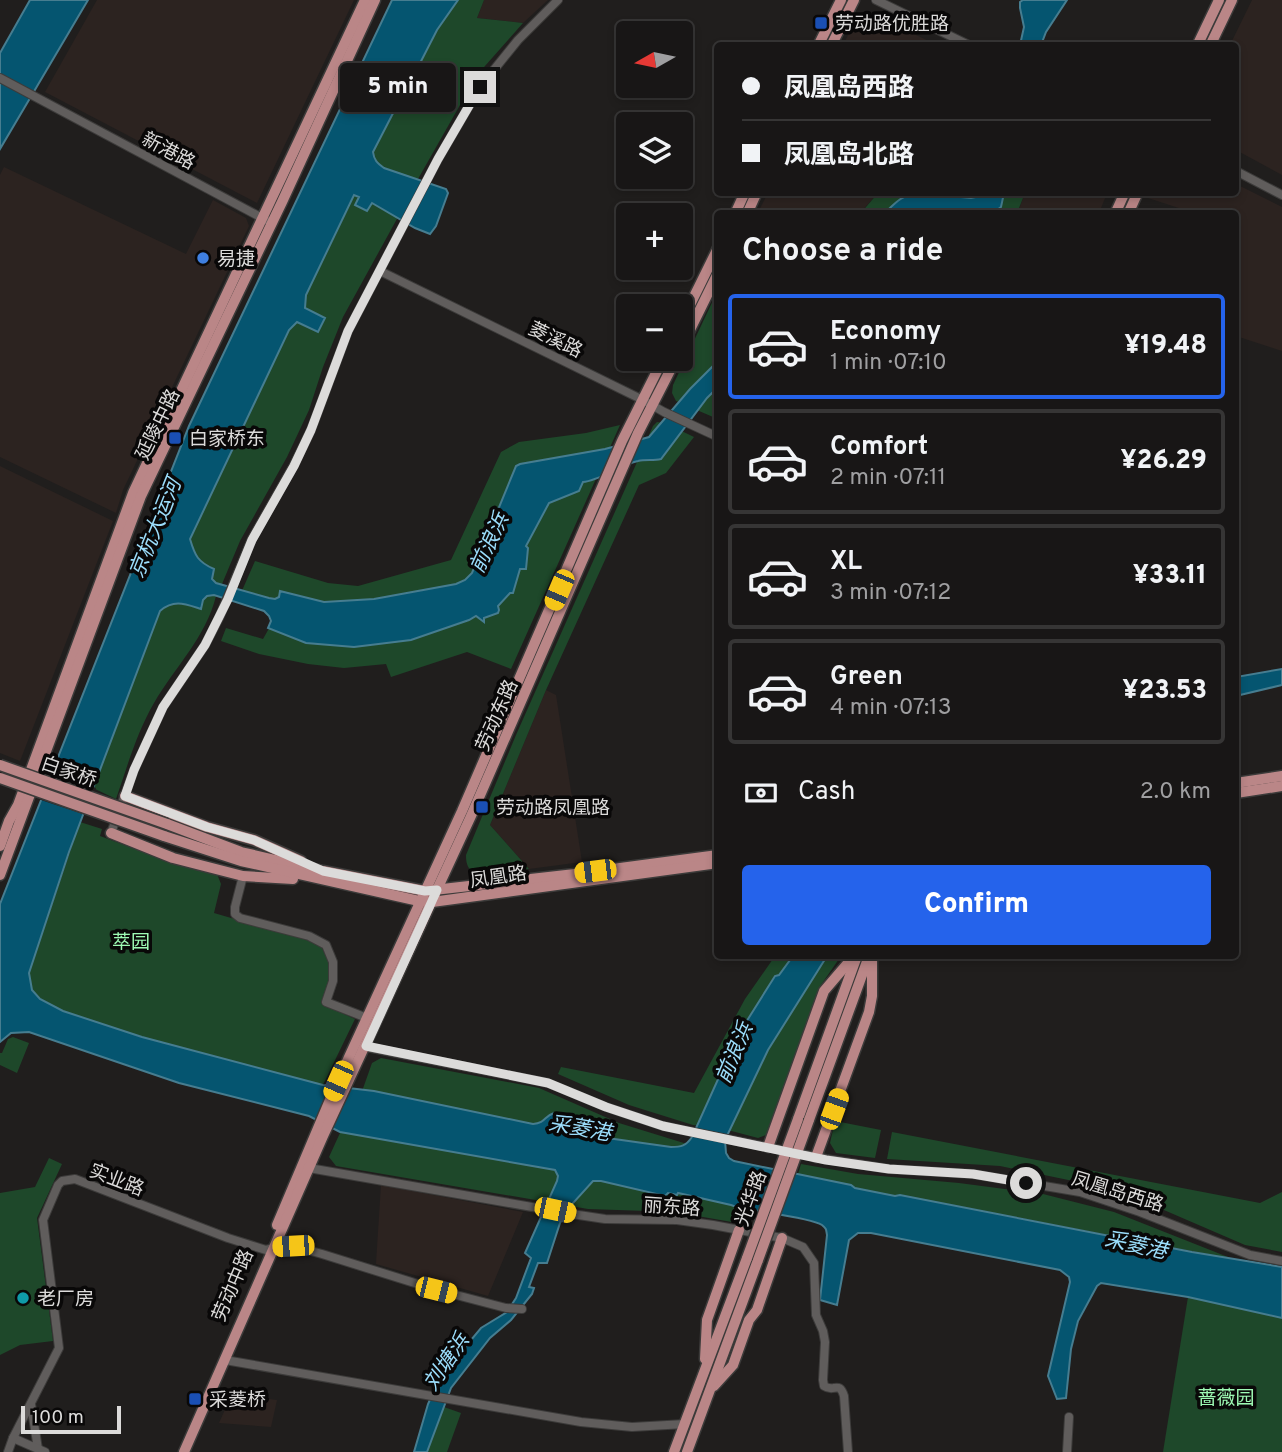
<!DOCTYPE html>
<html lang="en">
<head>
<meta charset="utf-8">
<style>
  :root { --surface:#181616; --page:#252323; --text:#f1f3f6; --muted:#9f9fa1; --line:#363535; --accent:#2563eb }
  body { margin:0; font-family:Overpass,"Noto Sans SC",sans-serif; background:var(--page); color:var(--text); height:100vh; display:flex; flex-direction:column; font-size:26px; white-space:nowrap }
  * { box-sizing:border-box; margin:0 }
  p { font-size:23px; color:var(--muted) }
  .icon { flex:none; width:38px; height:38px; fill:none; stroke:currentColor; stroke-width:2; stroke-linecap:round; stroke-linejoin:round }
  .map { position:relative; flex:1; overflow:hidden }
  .sheet { position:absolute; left:714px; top:210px; width:525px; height:749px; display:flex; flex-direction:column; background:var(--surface); border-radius:7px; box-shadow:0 4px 10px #0003,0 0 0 2px var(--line) }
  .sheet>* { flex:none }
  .hud { position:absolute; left:714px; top:42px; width:525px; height:154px; border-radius:7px; box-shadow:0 4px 10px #0003,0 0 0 2px var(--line); display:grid; align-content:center; height:154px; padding:0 28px; background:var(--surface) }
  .needle { width:46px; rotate:261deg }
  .controls { position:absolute; left:616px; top:21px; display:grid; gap:14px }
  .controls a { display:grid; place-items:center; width:77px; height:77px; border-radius:7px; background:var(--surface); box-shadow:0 4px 10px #0003,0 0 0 2px var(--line); font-size:35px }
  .scale { position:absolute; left:21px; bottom:18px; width:100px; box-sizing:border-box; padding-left:7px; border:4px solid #dcdbda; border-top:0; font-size:19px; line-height:24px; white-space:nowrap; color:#dcdbda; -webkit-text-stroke:5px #090808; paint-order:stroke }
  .end { position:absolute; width:32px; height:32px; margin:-16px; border:9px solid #dcdbda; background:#111; box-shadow:0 0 0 4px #111 }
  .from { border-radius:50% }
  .bubble { position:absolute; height:49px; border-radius:7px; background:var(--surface); box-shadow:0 4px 10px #0003,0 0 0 2px var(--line); font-size:23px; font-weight:800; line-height:49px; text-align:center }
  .car { position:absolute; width:21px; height:42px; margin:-21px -10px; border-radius:9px; box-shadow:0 0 5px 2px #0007; background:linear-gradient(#f5c518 24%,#345 0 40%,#f5c518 0 76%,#345 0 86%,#f5c518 0) }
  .hud b { display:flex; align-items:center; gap:24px; height:66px; font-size:26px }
  .hud b+b { border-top:2px solid var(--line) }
  .hud i { width:18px; height:18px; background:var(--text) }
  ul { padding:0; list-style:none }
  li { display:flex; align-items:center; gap:21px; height:105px; margin:0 14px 10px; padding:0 14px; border:4px solid var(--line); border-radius:7px }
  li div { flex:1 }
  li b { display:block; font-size:26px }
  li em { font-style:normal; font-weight:800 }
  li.on { border-color:var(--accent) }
  li>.icon { width:63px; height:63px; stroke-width:1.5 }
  h2 { padding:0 28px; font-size:32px; line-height:84px }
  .pay { display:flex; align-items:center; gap:18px; height:77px; padding:0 28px; font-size:26px }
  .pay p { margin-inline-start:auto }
  .cta { display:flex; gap:14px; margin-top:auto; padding:14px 28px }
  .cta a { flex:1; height:80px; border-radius:7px; background:var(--accent); color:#fff; font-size:28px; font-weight:800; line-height:80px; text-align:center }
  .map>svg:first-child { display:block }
</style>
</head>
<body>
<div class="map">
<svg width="1282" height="1452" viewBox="0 0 1282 1452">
  <rect width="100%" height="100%" fill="#201e1d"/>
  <g fill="#2c2320">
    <path d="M97,0H354L257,203L45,92Z"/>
    <path d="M484,0H548L523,23L477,18Z"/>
    <path d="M1252,0H1282V175L1236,150V46L1230,45Z"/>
    <path d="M865,13L874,15L937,45H843L855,22Z"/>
    <path d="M4,167L186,254L213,200L246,218L249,226L123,490L116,513L0,457V175Z"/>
    <path d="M1236,184L1282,207V351L1236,336V214L1194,213L1148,198L1151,193L1236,192Z"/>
    <path d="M768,193H878L860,213L757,214Z"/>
    <path d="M1025,193H1107L1099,213L1017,214Z"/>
    <path d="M0,466L113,521L20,761L0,753Z"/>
    <path d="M546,690L556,695L582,862L529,869L490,825Z"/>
    <path d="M381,1185L523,1212L488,1296L376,1264Z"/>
    <path d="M232,1394L277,1400L271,1427L219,1423Z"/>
  </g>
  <g fill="#1e482a">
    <path d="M458,0H484L477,18L523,23L477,75L418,179C408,176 384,171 377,163C373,159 374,157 373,152L437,30Z"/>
    <path d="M878,193H1025L1017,213L860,214Z"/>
    <path d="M355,194L359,197L367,211L372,202L398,217L343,317L323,367L309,410L287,457L240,541L222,584L216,583L212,579L214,569C198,562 195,556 189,540L289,330L297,321L318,332L325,319L304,308L306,295Z"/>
    <path d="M717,292V413L713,417L676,401L672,393L673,385Z"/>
    <path d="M657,422L665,423L694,437L666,473L639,485L546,690L490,825L529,869L476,874C468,869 466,865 466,855L516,735L653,426Z"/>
    <path d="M620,425L511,669L467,652L391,677L386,664L344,668L308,664L259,654L221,641L226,628L263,639L276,616L241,593L255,561L328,583L358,586L451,560L501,452L519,442L586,433Z"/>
    <path d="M207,595L216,596C206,637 175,667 154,703C137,732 127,767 116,799L93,788L160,611C174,600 185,604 201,609L203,600Z"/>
    <path d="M80,822L102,829L100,836L168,861L217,874L221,884L214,913L307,940L322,948L329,963V982L322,1004L355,1019L323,1085L142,1037L63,1011L36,996L29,983V973Z"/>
    <path d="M775,956H841L821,985L766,1135L758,1138L724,1129L693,1125L629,1105L558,1074L561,1067L694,1093L745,999Z"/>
    <path d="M13,1037L29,1043L17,1073L0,1065V1053H2L8,1039Z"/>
    <path d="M381,1058L539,1088L619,1123L687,1144L686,1154L360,1097L372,1063Z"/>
    <path d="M835,1121L881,1130L875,1158L836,1153L830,1143Z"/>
    <path d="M345,1122L757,1200L749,1225L703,1217L647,1211L588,1209L336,1166L329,1157Z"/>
    <path d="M892,1132L1260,1203L1282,1192V1252L1245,1245L1150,1204L1083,1183L1000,1166L887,1159Z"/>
    <path d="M49,1158L62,1164L37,1218L53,1341L20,1345L0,1355V1193L35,1187Z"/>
    <path d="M801,1164L858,1174L959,1183L1043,1194L1114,1212L1233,1259L901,1195L895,1196L855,1188L851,1185L798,1174Z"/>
    <path d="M1188,1297L1282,1318V1452H1163Z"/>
    <path d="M444,1407L461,1413L447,1452H427Z"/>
  </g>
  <g fill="#055570" stroke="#467d90" stroke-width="2">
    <path d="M30,0H88L0,149V53Z"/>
    <path d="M392,0H458L437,30L416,71L417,77L412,89L404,92L373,152C374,160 377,163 384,168L446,189L448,193L436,226L430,234L415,228L372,203L367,211L355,205L359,197L354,195L306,295L305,308L325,318L318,332L297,322L289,330L190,539C195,556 198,562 214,569L212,579L216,583L269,598L275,599L279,597L280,591L324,602L374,599L456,584L465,580L472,573L516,466L520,464L605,449L649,437L690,389L717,362V388L707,398L661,459C653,461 646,459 638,461C620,465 599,481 583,482L579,491L549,503L526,546L528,548L526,569H520L513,593H510L498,606L499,610L498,613L484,618V622L476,616L469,620L411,640L354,647L306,643L268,628L271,621L269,616L264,611L214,595L207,596L203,600L201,609C185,604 174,599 160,611L69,852L29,973L32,990L40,999L63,1011L142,1037L323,1085L374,1091L533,1124C546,1123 544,1116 554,1113L560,1116L563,1126L572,1133L671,1147C681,1147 686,1146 692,1137L738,1035L775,976L779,975L793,956H827L768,1050L725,1140L726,1153L729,1158L734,1161L851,1185L855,1188L895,1196L900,1195L1192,1252L1282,1267V1318L1188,1297L1101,1283L1097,1286L1078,1321L1071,1349L1066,1398L1057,1399L1048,1376L1070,1282L1069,1277L1060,1270L871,1233H858L849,1240L837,1305L820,1300L827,1235C826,1230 827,1229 822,1225C811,1218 767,1213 752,1210L751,1212L731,1205L678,1193L677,1195L668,1193L665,1196L601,1181H593L573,1203L560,1223L547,1263H538L529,1287L534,1288L532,1294L511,1320L490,1338L451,1388L427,1452H414L428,1404L440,1377L481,1328L507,1312L516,1298L531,1258L525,1253L557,1181L558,1176L555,1170L340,1132L309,1116L179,1083L29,1032L11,1033L0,1042V904L189,426Z"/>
    <path d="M1023,0H1067L1046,32L1041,45H1020L1024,27L1020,8V2Z"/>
    <path d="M920,193L971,198L980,196L982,193H1004L1001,207L993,213H885C897,201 902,195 920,193Z"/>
    <path d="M1282,669V685L1236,696V677Z"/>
  </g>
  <path fill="#201e1d" d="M49,772L96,788L86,815L38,799Z"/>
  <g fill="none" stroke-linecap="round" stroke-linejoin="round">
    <defs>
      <g id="minor">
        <path d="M876,0L971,46"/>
        <path d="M0,78L266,220"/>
        <path d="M1236,171L1282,195"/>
        <path d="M380,271L643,400L664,412L718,437"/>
        <path d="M111,833L134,770L163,707L205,645L219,618L252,539L294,465L311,430L348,331L438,159L480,87L518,40L558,0"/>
        <path d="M243,876L235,907V914L240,918L309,936L326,945L333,962V981L326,1002L367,1018"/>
        <path d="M361,1046L548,1083L606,1107L663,1126L826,1159L889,1169L973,1174L1080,1192L1140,1212L1250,1255L1282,1261"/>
        <path d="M309,1168L572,1214L605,1219L677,1220L713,1225L782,1238L803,1247L814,1263L816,1315L823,1331L825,1342L823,1380L824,1386C834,1393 839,1380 844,1396L848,1452"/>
        <path d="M225,1360L581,1422L632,1427L685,1424"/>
        <path d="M31,1404L38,1449"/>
        <path d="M13,1438L45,1452"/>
        <path d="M8,1452L13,1438L59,1348L43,1220L58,1185L62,1181L75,1179L228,1238L266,1250L275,1247L293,1246L322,1254L437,1290L506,1308L522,1309"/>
        <path d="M1067,1452L1069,1417"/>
      </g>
      <g id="major">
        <path d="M818,46L841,0"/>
        <path d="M831,46L854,0"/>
        <path d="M1197,46L1219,0"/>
        <path d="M1210,46L1232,0"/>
        <path d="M735,214L745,192"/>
        <path d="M747,214L757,192"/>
        <path d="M1115,214L1125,192"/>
        <path d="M1128,214L1138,192"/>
        <path d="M681,323L718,248"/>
        <path d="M681,348L718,273"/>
        <path d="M1236,783L1282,776"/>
        <path d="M1236,793L1282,786"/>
        <path d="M125,796L207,827L254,840L301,861"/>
        <path d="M167,824L241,852L323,871L425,891L575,874L718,855"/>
        <path d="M111,833L173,858L243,876L293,879"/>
        <path d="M164,836L241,861L419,901L432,902L718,863"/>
        <path d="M0,846L9,821L18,805L133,493L365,0"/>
        <path d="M0,875L141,496L282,202L375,0"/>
        <path d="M798,1119L857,956"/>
        <path d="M809,1120L869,956"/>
        <path d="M768,1147L824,991L854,956"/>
        <path d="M816,1157L869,1012L872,996V956"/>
        <path d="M277,1225L338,1081L462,811L622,441L663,359"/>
        <path d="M705,1359L707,1320L739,1230"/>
        <path d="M714,1386L733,1365L749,1320L757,1310L782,1238"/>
        <path d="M184,1452L323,1136L471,816L638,433L676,359"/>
        <path d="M674,1452L747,1258"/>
        <path d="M687,1452L758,1260"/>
      </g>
    </defs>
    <use href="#minor" stroke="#3c3b3a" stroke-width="10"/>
    <use href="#major" stroke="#3c3b3a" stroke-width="13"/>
    <use href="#minor" stroke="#605d5c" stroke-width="8"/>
    <use href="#major" stroke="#ba8687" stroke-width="10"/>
    <defs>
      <g id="major-bridge">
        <path d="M0,765L167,824"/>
        <path d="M0,778L164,836"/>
        <path d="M747,1258L798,1119"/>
        <path d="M758,1260L809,1120"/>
      </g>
    </defs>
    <use href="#major-bridge" stroke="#3c3b3a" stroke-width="13" stroke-linecap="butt"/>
    <use href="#major-bridge" stroke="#ba8687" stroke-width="10"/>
  </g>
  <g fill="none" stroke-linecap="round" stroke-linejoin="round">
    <path stroke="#dcdbda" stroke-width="9" d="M480,87L438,159L348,331L311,430L294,466L252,540L228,599L205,645L163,707L134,770L125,796L207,827L254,840L323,871L425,891L437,890L366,1046L548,1083L606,1107L663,1126L682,1130L826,1160L889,1169L973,1174L1026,1183"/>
  </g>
  <g fill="#1a4fb4" stroke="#090808" stroke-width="2.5">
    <rect x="814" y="16" width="14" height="14" rx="3.5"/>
    <rect x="168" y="431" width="14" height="14" rx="3.5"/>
    <rect x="475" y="800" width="14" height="14" rx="3.5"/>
    <rect x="188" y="1392" width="14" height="14" rx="3.5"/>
  </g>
  <circle fill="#3f7fe0" stroke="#090808" stroke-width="2.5" cx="203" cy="258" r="7"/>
  <circle fill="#0f9aa8" stroke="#090808" stroke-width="2.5" cx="23" cy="1298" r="7"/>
  <g text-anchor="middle" stroke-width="7" stroke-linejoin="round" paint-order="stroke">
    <g font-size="19" fill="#dcdbda" stroke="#090808" text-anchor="start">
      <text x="835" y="30">劳动路优胜路</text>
      <text x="217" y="265">易捷</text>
      <text x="189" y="445">白家桥东</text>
      <text x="496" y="814">劳动路凤凰路</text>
      <text x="37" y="1305">老厂房</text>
      <text x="209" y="1406">采菱桥</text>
    </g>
    <g font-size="19" fill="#dcdbda" stroke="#090808">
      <text transform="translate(169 150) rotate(28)" y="7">新港路</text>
      <text transform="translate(556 339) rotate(26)" y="7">菱溪路</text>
      <text transform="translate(157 424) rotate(-64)" y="7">延陵中路</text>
      <text transform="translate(496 715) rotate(-66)" y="7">劳动东路</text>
      <text transform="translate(69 771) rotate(19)" y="7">白家桥</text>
      <text transform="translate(498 876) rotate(-8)" y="7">凤凰路</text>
      <text transform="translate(117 1179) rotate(21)" y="7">实业路</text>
      <text transform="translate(1118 1191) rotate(17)" y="7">凤凰岛西路</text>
      <text transform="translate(750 1198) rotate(-70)" y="7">光华路</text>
      <text transform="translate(672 1206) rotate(4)" y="7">丽东路</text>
      <text transform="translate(232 1285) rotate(-67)" y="7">劳动中路</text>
    </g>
    <g font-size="19" fill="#9efab4" stroke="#090808">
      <text x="131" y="948">萃园</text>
      <text x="1226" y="1404">蔷薇园</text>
    </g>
    <g font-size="21" font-style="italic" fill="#9bddfb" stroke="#090808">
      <text transform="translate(155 528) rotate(-68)" y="7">京杭大运河</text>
      <text transform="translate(489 543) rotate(-65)" y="7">前浪浜</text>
      <text transform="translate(734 1053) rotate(-67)" y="7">前浪浜</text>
      <text transform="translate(580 1128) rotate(10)" y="7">采菱港</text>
      <text transform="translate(1136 1245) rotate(12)" y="7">采菱港</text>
      <text transform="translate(446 1362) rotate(-56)" y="7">刘塘浜</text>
    </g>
  </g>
</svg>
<div class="controls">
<a><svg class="needle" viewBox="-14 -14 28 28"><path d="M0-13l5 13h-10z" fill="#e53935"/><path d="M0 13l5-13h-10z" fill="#9f9fa1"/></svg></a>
<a><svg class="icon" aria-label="layers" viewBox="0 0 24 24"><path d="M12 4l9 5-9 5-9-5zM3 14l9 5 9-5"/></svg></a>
<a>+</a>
<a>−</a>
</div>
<div class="scale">100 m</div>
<i class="end from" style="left:1026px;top:1183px"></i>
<i class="end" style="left:480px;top:87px"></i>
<div class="bubble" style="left:340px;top:63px;width:116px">5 min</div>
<i class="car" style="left:559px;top:590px;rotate:203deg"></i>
<i class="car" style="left:595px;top:871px;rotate:263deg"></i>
<i class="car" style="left:338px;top:1081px;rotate:204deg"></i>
<i class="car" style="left:834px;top:1109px;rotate:20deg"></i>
<i class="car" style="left:555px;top:1210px;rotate:102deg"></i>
<i class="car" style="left:293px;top:1246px;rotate:267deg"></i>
<i class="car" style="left:436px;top:1290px;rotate:104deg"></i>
<div class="hud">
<b><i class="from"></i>凤凰岛西路</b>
<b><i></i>凤凰岛北路</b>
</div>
<section class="sheet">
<h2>Choose a ride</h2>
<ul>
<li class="on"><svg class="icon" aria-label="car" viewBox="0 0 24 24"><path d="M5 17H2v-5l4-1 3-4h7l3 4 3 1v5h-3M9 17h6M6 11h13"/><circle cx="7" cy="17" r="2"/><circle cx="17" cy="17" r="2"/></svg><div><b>Economy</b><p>1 min · 07:10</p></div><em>¥19.48</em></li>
<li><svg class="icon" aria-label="car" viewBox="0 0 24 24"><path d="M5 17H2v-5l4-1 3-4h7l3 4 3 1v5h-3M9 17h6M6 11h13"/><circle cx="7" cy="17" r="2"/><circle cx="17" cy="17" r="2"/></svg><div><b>Comfort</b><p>2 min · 07:11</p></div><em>¥26.29</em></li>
<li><svg class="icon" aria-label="car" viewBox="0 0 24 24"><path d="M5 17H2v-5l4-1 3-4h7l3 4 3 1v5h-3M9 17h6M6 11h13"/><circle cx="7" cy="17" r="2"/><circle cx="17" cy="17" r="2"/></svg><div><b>XL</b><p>3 min · 07:12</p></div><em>¥33.11</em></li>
<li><svg class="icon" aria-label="car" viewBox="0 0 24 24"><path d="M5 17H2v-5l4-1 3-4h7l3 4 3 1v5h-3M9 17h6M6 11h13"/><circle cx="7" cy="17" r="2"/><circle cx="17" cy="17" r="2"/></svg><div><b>Green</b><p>4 min · 07:13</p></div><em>¥23.53</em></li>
</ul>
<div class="pay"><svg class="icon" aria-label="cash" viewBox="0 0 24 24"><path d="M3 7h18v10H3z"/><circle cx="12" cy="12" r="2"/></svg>Cash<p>2.0 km</p></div>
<div class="cta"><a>Confirm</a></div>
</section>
</div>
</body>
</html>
